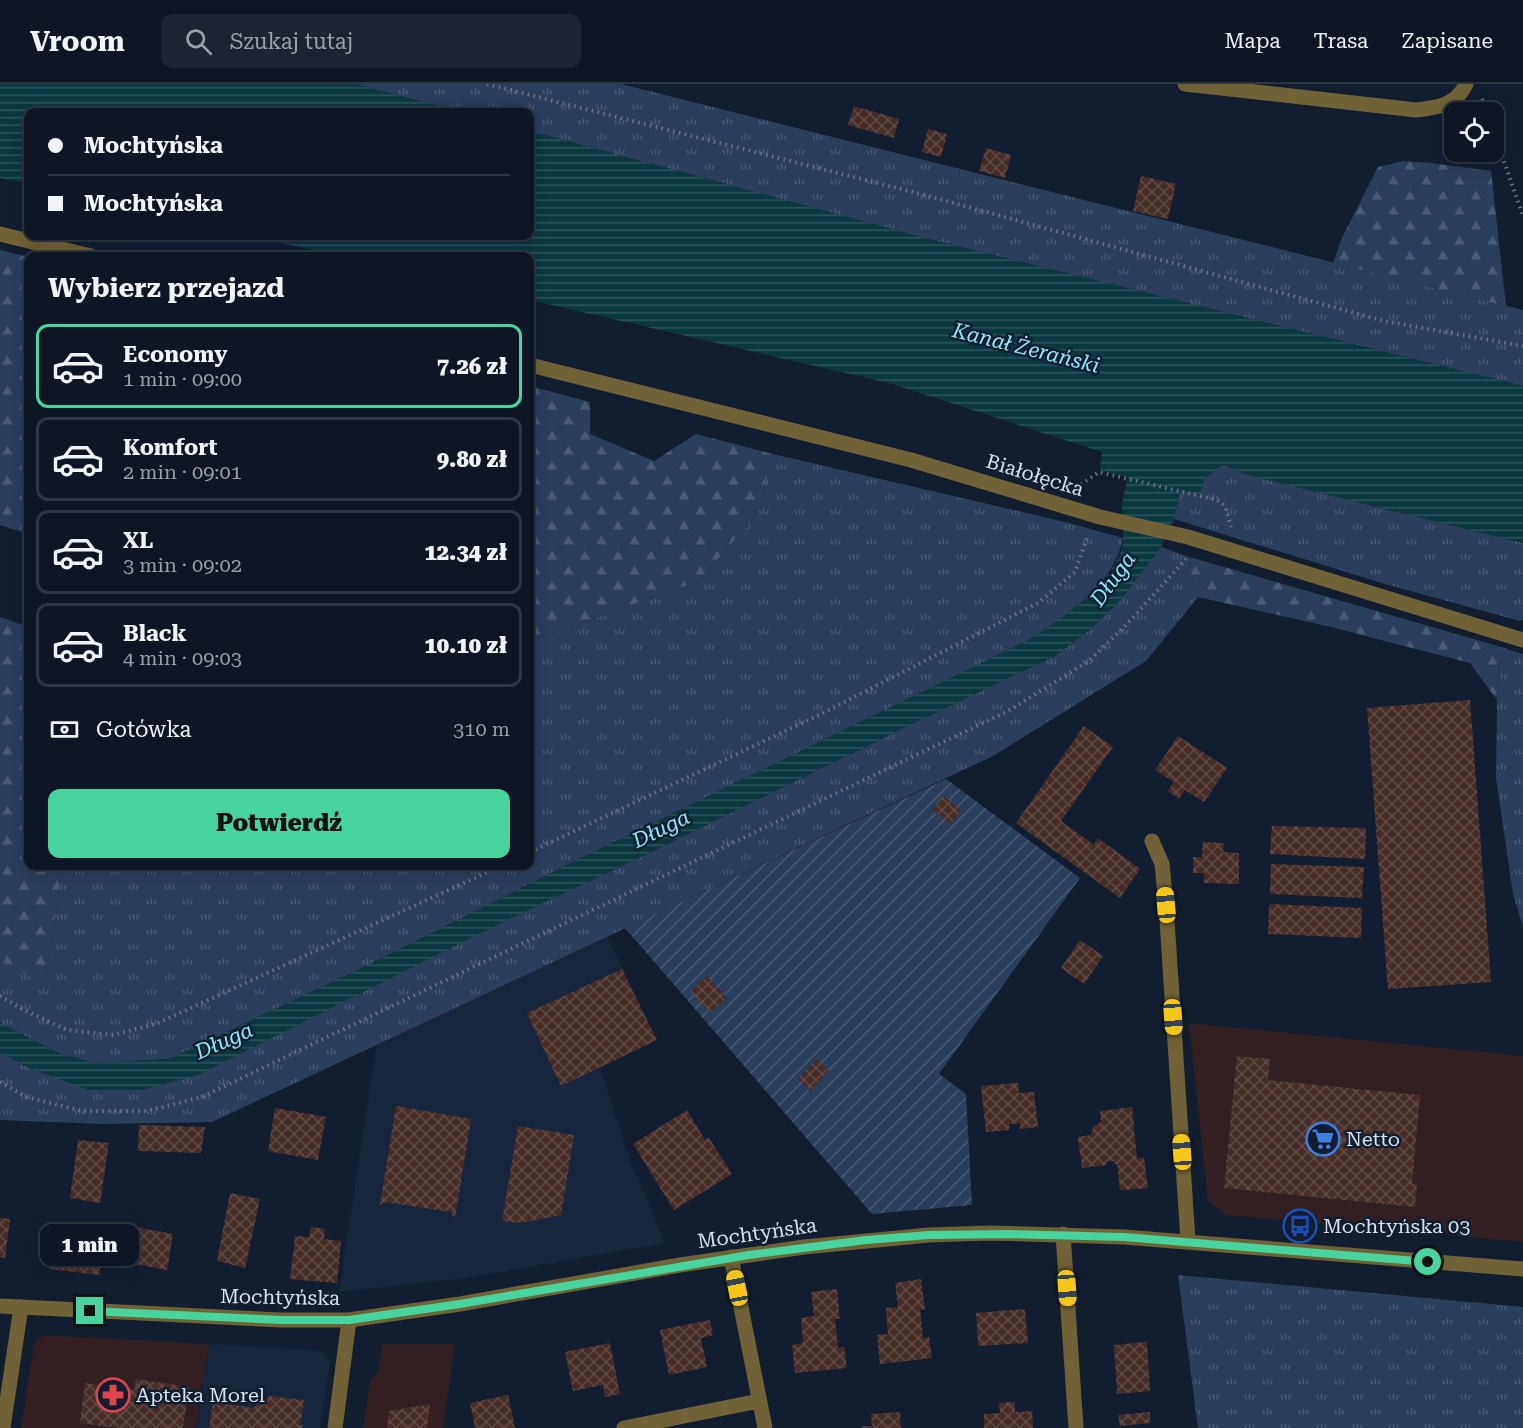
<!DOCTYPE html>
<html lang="pl">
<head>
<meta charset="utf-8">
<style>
  :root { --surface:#0e1624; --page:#1c2331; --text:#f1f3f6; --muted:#9b9fa6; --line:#2e3541; --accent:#47d49e }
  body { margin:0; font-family:"Roboto Serif",serif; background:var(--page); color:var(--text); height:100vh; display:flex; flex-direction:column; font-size:22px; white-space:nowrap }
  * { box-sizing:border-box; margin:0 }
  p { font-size:20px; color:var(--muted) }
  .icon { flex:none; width:33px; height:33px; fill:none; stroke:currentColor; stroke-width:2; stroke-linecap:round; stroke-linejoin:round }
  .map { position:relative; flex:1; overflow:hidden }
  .details { position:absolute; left:24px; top:168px; width:510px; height:618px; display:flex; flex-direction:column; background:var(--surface); border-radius:12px; box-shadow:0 3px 15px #0003,0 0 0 2px var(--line) }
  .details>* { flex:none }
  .hud { position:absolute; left:24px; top:24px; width:510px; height:132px; border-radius:12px; box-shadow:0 3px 15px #0003,0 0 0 2px var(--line); display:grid; align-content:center; height:132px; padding:0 24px; background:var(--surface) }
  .controls { position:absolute; left:1444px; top:18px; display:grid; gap:12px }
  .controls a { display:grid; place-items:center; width:60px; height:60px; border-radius:12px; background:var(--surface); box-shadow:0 3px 15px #0003,0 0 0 2px var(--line); font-size:30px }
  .end { position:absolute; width:27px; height:27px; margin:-14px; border:8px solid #47d49e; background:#111; box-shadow:0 0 0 3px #111 }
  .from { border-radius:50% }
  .bubble { position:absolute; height:42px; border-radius:12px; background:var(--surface); box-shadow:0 3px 15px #0003,0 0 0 2px var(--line); font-size:20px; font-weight:800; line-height:42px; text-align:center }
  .car { position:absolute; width:18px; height:36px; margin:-18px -9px; border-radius:8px; box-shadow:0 0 4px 2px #0007; background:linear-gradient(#f5c518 24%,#345 0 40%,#f5c518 0 76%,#345 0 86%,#f5c518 0) }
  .hud b { display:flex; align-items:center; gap:21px; height:57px; font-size:22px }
  .hud b+b { border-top:2px solid var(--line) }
  .hud i { width:15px; height:15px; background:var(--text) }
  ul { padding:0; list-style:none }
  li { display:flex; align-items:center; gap:18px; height:84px; margin:0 12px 9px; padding:0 12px; border:3px solid var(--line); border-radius:12px }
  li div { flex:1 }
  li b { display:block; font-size:22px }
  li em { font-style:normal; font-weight:800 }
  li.selected { border-color:var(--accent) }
  li>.icon { width:54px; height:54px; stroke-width:1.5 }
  h2 { padding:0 24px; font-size:27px; line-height:72px }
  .pay { display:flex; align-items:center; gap:15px; height:66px; padding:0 24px; font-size:22px }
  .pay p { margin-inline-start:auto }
  .action { display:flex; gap:12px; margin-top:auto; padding:12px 24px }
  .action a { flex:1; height:69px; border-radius:12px; background:var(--accent); color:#111; font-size:24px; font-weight:800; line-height:69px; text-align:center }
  header { display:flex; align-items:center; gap:36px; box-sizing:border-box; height:84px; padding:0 30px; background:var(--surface); border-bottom:2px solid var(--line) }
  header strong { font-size:28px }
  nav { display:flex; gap:33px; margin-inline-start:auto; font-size:21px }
  .search { width:420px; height:54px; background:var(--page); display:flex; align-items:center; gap:15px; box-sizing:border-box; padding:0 21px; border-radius:12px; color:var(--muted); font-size:22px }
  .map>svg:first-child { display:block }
</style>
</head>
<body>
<header>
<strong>Vroom</strong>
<div class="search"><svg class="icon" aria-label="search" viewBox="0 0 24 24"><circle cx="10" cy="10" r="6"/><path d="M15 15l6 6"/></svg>Szukaj tutaj</div>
<nav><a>Mapa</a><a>Trasa</a><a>Zapisane</a></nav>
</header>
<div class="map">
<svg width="1523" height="1344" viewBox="0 0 1523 1344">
  <defs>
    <pattern id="grass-tufts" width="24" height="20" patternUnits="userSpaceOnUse" patternTransform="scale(1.5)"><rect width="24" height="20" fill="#2a3e5d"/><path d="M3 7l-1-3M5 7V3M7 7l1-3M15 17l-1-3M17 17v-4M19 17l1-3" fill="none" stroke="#485a74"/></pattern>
    <pattern id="forest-firs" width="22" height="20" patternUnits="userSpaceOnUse" patternTransform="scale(1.5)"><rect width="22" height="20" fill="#2a3e5d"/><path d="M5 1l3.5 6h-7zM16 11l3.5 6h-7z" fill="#485a74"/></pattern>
    <pattern id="garden-furrows" width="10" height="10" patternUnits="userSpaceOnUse" patternTransform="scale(1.5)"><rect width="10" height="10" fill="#2a3e5d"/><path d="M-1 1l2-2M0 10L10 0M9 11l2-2" fill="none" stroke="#485a74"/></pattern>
    <pattern id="water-rules" width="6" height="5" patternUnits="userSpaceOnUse" patternTransform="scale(1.5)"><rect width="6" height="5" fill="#0a3840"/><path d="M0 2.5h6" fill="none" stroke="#2d545c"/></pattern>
    <pattern id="building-cross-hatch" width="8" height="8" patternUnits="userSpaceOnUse" patternTransform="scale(1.5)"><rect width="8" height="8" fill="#462d27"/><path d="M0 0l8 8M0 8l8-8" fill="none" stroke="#604b46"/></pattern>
  </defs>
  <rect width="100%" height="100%" fill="#121e30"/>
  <g fill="#321f21">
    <path d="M1189,939L1523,972V1158L1225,1131L1208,1116Z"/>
    <path d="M43,1251L209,1260L196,1344H21L34,1259Z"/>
    <path d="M382,1260H455L443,1344H363L370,1298L379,1286Z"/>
  </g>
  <g fill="#17263d">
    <path d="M607,853L638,918L600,982L626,1066L665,1159L466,1194L339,1208L377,959Z"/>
    <path d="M209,1260L321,1267L330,1277L320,1344H196Z"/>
  </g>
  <g fill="url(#grass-tufts)">
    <path d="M355,0H621L1523,226V302L929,155L530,47V28H461Z"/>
    <path d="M773,370L1065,438L1123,454C1114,501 1067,531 1029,556L571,779L368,881L169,975L95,979L58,969L0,939V876L44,899L63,782H530V557L699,497L758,429Z"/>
    <path d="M1223,380L1244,390L1523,459V536L1520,537L1385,500L1174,435L1180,406L1205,394Z"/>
    <path d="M1161,463L1186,472L1198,513L1146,577L993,672L212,1038L102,1040L0,1036V968L31,985L143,1006L647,770L924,634L1055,572L1091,545L1118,519Z"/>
    <path d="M1501,563L1523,570V843L1513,810L1496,694L1497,616Z"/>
    <path d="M1178,1191L1523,1223V1344H1198Z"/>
  </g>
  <g fill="url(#forest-firs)">
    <path d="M1403,77L1431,79L1491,87L1506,222L1333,179L1341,156L1378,83Z"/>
    <path d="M0,166L28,173V450L0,441Z"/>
    <path d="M530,302L590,318V350L654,377L696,350L773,370L758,429L699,497L530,557Z"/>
    <path d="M1186,472L1501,563L1497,616L1470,579L1331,543L1198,513Z"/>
    <path d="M0,533L28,543V782H63L44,900L0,876Z"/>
  </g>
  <path fill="url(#garden-furrows)" d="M946,695L1080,794L939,990L966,1010L972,1121L872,1130L625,844Z"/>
  <g fill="url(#water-rules)">
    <path d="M0,0H355L461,28H28V100L0,94Z"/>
    <path d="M530,47L929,155L1523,302V459L1244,390L1223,380L1205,394L1200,411L1180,406L1174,435L1161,463L1118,519L1091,545L1055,572L924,634L647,770L503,838L198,991L143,1006H89L31,985L0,968V939L58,969L95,979L169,975L368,881L571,779L1029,556C1063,533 1106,507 1121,467C1126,452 1121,436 1122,421C1123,412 1126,402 1128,393L1100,386L1102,368L889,299L530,216V172H341L250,152H530Z"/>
  </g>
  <g fill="url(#building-cross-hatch)">
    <path d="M854,22L899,35L894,54L848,41Z"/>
    <path d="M1455,41V68H1471L1470,71L1447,69L1449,48Z"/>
    <path d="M928,45L947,50L941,73L922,68Z"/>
    <path d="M986,64L1011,71L1005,94L979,87Z"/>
    <path d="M1141,92L1176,100L1168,135L1133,127Z"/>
    <path d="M1470,616L1491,898L1388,905L1367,624Z"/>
    <path d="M1084,642L1113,663L1061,737L1094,761L1098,754L1140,785L1120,814L1016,739Z"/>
    <path d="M1178,652L1227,684L1204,718L1185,706L1179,715L1168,707L1174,698L1155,686Z"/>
    <path d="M943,712L961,726L951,740L932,726Z"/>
    <path d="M1272,742L1366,744L1365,775L1270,770Z"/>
    <path d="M1203,758L1224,759L1223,768L1239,769V800L1204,799V789H1193V773H1202Z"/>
    <path d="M1271,780L1364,783L1362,814L1270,810Z"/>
    <path d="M1269,820L1362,824L1361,854L1268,850Z"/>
    <path d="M1080,856L1103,872L1084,900L1061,884Z"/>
    <path d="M622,885L657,956L561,1002L527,929Z"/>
    <path d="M707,892L727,914L710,929L690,907Z"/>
    <path d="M1237,972L1270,975L1268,996L1420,1011L1412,1100H1417L1415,1123L1224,1104Z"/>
    <path d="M817,975L829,987L810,1007L798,995Z"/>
    <path d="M1018,999L1019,1009L1034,1008L1038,1043L1020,1045V1039L1009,1040V1046L986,1048L981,1002Z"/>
    <path d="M396,1022L471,1035L455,1134L450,1128L386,1118L380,1121Z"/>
    <path d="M1132,1023L1137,1075L1144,1073L1148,1104L1120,1106L1117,1080H1115L1114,1077L1106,1078V1081L1082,1084L1078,1053L1091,1051L1093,1043L1101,1038L1100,1027Z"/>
    <path d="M275,1024L326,1033L318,1076L268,1067Z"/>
    <path d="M687,1026L705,1056L709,1054L732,1090L674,1126L633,1060Z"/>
    <path d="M139,1041L205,1043L201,1069L138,1067Z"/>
    <path d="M518,1042L574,1051L561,1131L520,1139L502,1137Z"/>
    <path d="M78,1056L109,1059L100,1119L70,1114Z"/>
    <path d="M230,1109L260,1115L245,1184L217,1177Z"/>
    <path d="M0,1134L10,1135L5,1174L0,1173Z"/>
    <path d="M135,1143L173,1150L167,1186L129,1179Z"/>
    <path d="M311,1143L325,1145L324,1155L341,1157L337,1199L290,1195L295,1152L309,1153Z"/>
    <path d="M54,1155L76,1159L75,1165L102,1168L99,1191L50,1185Z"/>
    <path d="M921,1195L925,1225L920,1226L923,1254L929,1253L932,1274L880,1280L877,1251L888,1250L886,1224L898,1223L895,1199Z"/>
    <path d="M837,1205L840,1235H835L838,1264L844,1263L847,1284L795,1289L792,1261L803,1259L801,1234L814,1232L811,1208Z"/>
    <path d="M1025,1225L1028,1259L978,1262L976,1229Z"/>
    <path d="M710,1236L713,1251L701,1254L707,1283L669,1291L660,1246Z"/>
    <path d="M1147,1258L1150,1307L1117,1310L1114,1261Z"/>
    <path d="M610,1259L620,1310L605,1313L603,1301L573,1307L565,1268Z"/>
    <path d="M136,1295L189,1303L183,1344H117L80,1339L85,1299L134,1306Z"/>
    <path d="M260,1307L266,1315L270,1312L304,1316L300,1341H303L302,1344H209L213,1318L253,1324L257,1321L251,1314Z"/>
    <path d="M508,1311L515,1344H475L470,1319Z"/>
    <path d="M1015,1318V1328L1032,1327L1033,1344H984V1330L1000,1329L999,1319Z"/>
    <path d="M430,1320L427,1344H387L389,1327Z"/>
    <path d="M900,1328L901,1344H862V1342H872L871,1330Z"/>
    <path d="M1150,1328V1339L1120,1342L1118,1331Z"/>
  </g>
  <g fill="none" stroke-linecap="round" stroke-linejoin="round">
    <g stroke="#6b7585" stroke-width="4" stroke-dasharray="1.5 4.5" stroke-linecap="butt">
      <path d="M487,0L932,113L1384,237L1523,262"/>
      <path d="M1482,15L1487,28"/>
      <path d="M1494,49L1523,132"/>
      <path d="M1076,404L1099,388L1217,416L1225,422L1231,443"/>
      <path d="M530,768L819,631L1038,519L1075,488L1088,451"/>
      <path d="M0,912L24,926L67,946L113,951L156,940L501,782"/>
      <path d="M0,998L27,1013L82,1027H147L202,1013L1008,627L1089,577L1127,540L1187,474"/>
    </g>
    <g stroke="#6f6236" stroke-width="15">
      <path d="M1185,0L1416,26C1436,24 1457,21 1466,0"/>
      <path d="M0,150L91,172"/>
      <path d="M530,281L911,376L1100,433L1188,453L1523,556"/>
      <path d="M1152,757L1162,780L1166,821L1188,1157"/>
      <path d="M1063,1150L1076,1344"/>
      <path d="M731,1173L765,1344"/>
      <path d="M0,1222L281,1236H349L460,1220L680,1181L804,1163L929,1151L990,1149L1124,1153L1523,1185"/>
      <path d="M3,1344L21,1223"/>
      <path d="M335,1344L349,1236"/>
      <path d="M624,1344L759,1317"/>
    </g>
  </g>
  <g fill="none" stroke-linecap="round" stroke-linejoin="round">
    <path stroke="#47d49e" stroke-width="8" d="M90,1227L281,1236H349L460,1220L749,1171L866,1156L929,1151L1008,1150L1124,1153L1428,1178"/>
  </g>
  <defs>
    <symbol id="supermarket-ring" viewBox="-11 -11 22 22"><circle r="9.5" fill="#121e30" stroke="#3f7fe0" stroke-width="1.5"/><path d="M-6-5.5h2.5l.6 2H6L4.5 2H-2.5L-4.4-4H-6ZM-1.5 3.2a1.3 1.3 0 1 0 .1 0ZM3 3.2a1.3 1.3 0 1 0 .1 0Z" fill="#3f7fe0"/></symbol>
    <symbol id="bus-ring" viewBox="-11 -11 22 22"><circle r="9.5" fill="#121e30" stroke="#1a4fb4" stroke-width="1.5"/><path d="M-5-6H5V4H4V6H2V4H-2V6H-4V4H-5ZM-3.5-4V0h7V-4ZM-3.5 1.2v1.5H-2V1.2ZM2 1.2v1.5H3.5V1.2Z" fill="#1a4fb4"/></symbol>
    <symbol id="pharmacy-ring" viewBox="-11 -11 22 22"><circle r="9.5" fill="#121e30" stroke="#e0444e" stroke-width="1.5"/><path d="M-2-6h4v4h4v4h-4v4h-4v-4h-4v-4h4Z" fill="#e0444e"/></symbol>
  </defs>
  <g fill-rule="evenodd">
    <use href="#supermarket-ring" x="1304" y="1036" width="38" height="38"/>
    <use href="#bus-ring" x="1281" y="1123" width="38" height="38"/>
    <use href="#pharmacy-ring" x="94" y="1292" width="38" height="38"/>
  </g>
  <g text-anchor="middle" stroke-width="5" stroke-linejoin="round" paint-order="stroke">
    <g font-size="20" fill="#d8e0ec" stroke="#121e30">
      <text transform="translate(1035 391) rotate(17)" y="7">Białołęcka</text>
      <text transform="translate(757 1149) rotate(-8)" y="7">Mochtyńska</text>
      <text transform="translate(280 1213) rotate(1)" y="7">Mochtyńska</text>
    </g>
    <g font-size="20" fill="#d8e0ec" stroke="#121e30" text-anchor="start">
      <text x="1346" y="1062">Netto</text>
      <text x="1323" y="1149">Mochtyńska 03</text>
      <text x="136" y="1318">Apteka Morel</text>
    </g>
    <g font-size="21" font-style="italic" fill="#8ee8fa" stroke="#121e30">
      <text transform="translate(1026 264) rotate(14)" y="7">Kanał Żerański</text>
      <text transform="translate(1113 495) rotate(-54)" y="7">Długa</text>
      <text transform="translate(661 745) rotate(-26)" y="7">Długa</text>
      <text transform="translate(224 957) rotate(-24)" y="7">Długa</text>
    </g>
  </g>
</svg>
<div class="controls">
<a><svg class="icon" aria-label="locate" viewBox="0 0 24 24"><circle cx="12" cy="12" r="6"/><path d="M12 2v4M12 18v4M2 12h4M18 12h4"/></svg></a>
</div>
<i class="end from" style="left:1428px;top:1178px"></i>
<i class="end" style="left:90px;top:1227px"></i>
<div class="bubble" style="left:40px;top:1140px;width:99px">1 min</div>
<i class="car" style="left:1166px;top:821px;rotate:355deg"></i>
<i class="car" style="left:1173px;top:933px;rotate:176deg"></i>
<i class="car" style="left:1182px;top:1068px;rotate:356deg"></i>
<i class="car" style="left:737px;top:1204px;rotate:349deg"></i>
<i class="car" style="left:1067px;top:1204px;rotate:176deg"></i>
<div class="hud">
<b><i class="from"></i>Mochtyńska</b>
<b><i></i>Mochtyńska</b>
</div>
<section class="details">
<h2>Wybierz przejazd</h2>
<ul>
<li class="selected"><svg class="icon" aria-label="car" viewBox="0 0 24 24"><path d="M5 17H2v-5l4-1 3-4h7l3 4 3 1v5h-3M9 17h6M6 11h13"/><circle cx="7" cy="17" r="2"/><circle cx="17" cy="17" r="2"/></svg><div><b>Economy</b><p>1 min · 09:00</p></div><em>7.26 zł</em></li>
<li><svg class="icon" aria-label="car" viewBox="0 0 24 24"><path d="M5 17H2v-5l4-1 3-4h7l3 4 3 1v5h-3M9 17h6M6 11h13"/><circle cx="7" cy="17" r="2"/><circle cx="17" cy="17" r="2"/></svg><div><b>Komfort</b><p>2 min · 09:01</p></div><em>9.80 zł</em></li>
<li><svg class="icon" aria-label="car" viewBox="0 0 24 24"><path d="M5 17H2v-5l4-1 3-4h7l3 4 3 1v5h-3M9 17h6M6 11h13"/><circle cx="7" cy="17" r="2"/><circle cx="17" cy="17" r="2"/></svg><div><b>XL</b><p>3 min · 09:02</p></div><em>12.34 zł</em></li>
<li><svg class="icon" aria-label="car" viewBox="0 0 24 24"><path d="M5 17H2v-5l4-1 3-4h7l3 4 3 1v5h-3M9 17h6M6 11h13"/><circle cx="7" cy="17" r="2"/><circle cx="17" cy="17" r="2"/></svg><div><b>Black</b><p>4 min · 09:03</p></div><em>10.10 zł</em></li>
</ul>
<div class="pay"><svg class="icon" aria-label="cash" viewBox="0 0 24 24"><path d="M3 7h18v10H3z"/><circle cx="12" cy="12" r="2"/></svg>Gotówka<p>310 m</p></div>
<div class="action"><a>Potwierdź</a></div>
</section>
</div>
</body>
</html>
